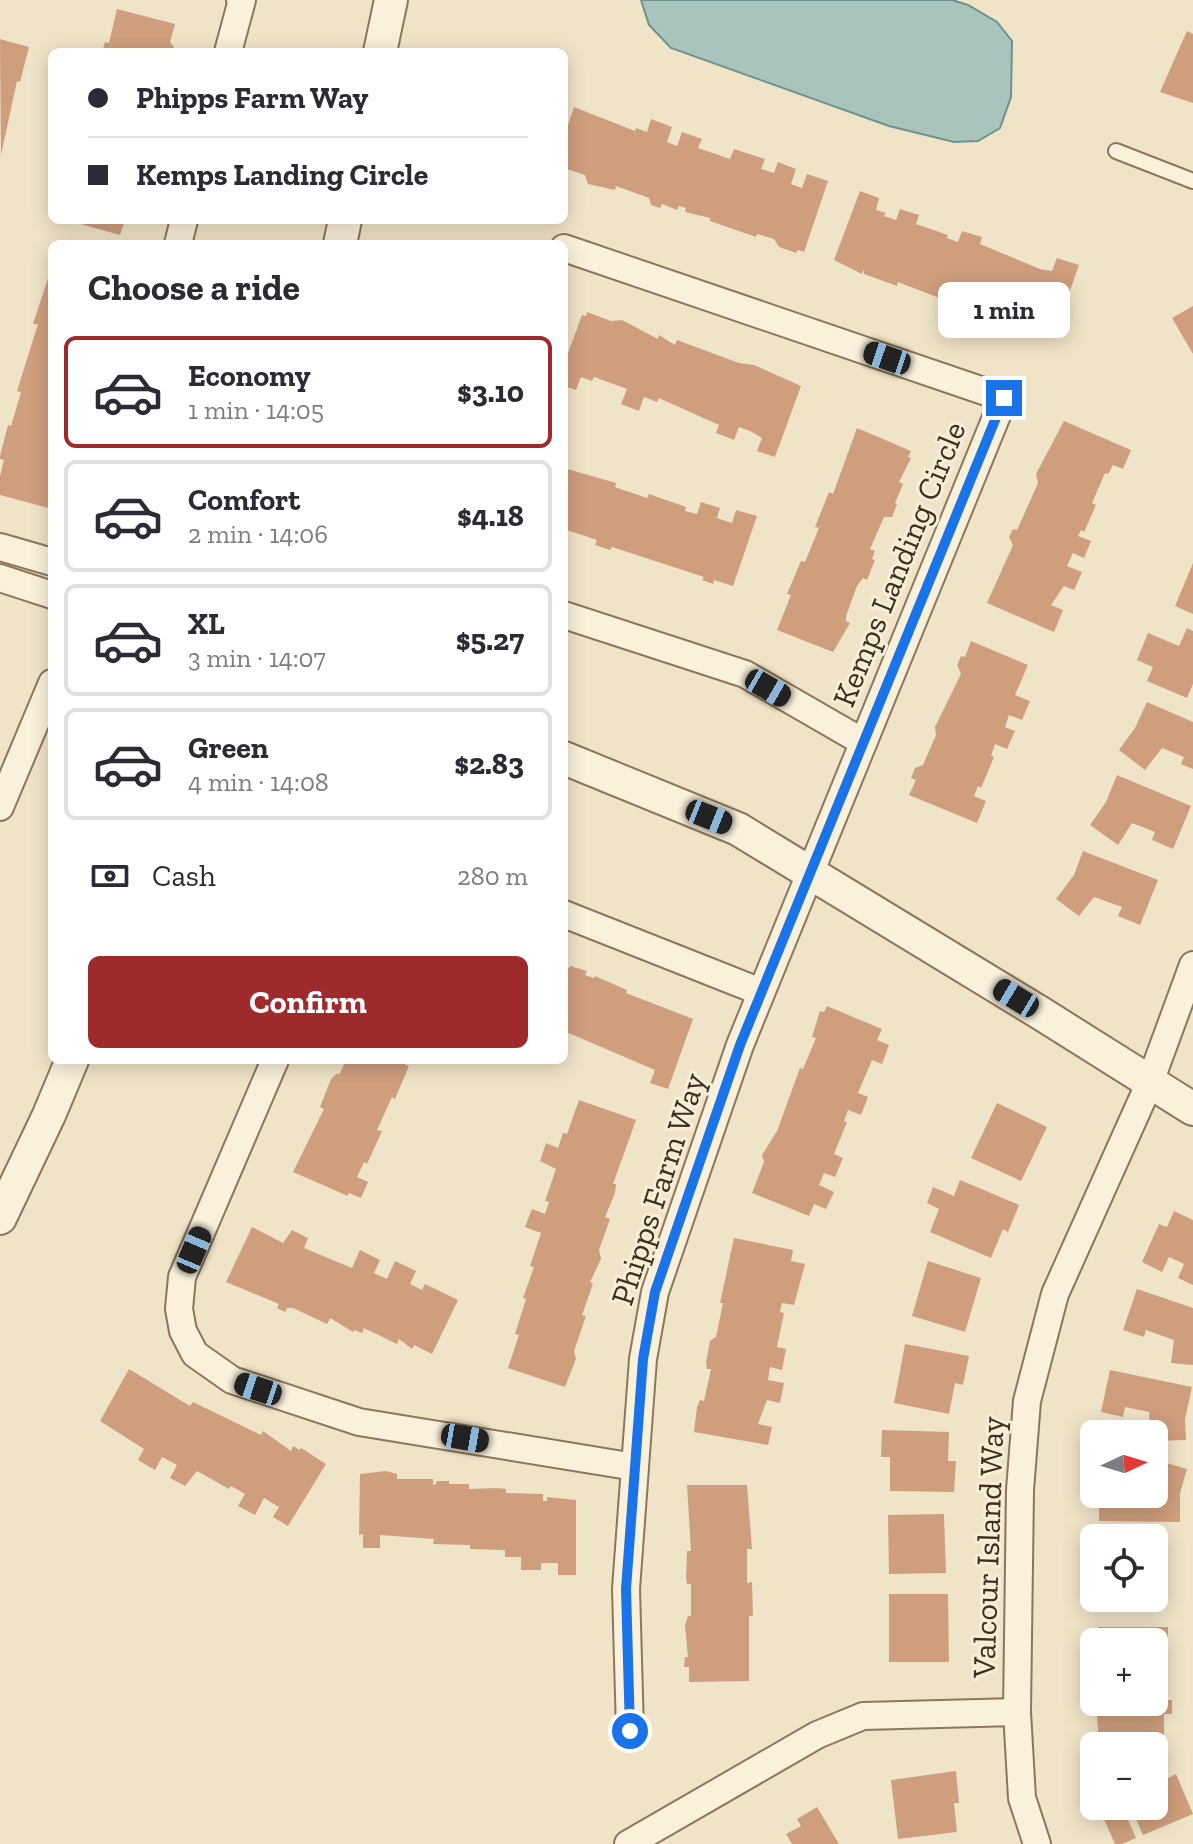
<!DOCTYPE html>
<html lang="en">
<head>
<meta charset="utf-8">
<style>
  :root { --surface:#fff; --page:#f7f7f7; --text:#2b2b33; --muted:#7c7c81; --line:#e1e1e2; --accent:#9e2a2b }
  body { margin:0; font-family:"Zilla Slab",serif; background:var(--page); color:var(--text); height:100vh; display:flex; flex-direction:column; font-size:30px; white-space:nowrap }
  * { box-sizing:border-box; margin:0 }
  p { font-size:26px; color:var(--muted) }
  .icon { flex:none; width:44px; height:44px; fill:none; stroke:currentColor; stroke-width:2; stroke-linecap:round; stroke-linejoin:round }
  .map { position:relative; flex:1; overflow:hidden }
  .drawer { position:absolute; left:48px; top:240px; width:520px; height:824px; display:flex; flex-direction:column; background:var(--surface); border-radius:12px; box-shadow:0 4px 20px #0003 }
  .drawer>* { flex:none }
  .top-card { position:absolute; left:48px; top:48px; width:520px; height:176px; border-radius:12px; box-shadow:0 4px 20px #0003; display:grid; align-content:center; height:176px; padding:0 40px; background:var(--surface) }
  .needle { width:52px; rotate:86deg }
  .tools { position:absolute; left:1080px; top:1420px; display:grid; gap:16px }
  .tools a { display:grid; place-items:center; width:88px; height:88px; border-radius:12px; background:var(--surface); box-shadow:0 4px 20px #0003; font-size:40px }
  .end { position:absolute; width:36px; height:36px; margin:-18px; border:10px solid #1a73e8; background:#fff; box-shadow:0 0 0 4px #fff }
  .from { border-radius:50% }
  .bubble { position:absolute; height:56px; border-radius:12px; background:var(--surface); box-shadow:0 4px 20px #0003; font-size:26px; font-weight:700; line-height:56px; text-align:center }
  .car { position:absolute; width:24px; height:48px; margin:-24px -12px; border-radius:10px; box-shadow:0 0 6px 2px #0007; background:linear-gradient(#222 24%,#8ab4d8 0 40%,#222 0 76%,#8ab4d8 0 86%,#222 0) }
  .top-card b { display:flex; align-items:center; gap:28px; height:76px; font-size:30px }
  .top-card b+b { border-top:2px solid var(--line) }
  .top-card i { width:20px; height:20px; background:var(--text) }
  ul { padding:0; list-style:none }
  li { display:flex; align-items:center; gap:24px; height:112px; margin:0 16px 12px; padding:0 24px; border:4px solid var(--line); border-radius:12px }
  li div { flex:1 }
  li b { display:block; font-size:30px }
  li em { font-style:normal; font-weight:700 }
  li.current { border-color:var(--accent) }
  li>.icon { width:72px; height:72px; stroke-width:1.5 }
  h2 { padding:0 40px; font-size:36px; line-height:96px }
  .pay { display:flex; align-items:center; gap:20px; height:88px; padding:0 40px; font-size:30px }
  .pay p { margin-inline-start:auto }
  .cta { display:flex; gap:16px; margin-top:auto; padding:16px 40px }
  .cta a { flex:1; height:92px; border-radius:12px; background:var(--accent); color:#fff; font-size:32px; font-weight:700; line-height:92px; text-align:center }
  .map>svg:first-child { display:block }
</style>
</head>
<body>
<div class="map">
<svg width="1193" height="1844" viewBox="0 0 1193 1844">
  <rect width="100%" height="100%" fill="#f0e4c8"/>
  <path fill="#a9c4bc" stroke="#6f938a" stroke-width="2" d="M641,0H952L968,5L997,22L1012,41L1011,97L1000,128L978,141L954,142L889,126L671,48L649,25Z"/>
  <g fill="#cf9f7d">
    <path d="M117,9L175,24L170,42L174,47L172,52H102L105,42L109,43Z"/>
    <path d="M1187,31L1193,34V103L1160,92Z"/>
    <path d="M0,39L29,47L20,82L17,81L1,155Z"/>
    <path d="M574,107L635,131L636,128L647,132L651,119L672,127L667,142L677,146L682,132L702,139L698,148L730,159L734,149L765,159L761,169L774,173L778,162L796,169L791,184L802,188L807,174L828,181L804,252L798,250L796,253L779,247L774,239L757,234L756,237L710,221V218L685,212L686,208L679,206L677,210L662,204L660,208L651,205L649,198L616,186L615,190L588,184L585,175L564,168V137Z"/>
    <path d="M860,191L879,198L876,210L886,213L884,216L896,220L900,209L919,215L916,224L948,235L947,238L958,242L962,231L982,237L980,244L1040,269L1052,271L1057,258L1079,265L1054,336L1008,322L1006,326L995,322L993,313L987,311L986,314L967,307L968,304L961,302L960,306L898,282L897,286L864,274L863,269L862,274L834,260Z"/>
    <path d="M66,220H125L120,235Z"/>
    <path d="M52,266V509L0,495V476L4,460L0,459V456L8,425L11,426L21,392L17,391L38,324H33Z"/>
    <path d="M1193,306V354L1172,318Z"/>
    <path d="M587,312L611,321L622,320L658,339L659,335L675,345L677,340L739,363L754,365L801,386L775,457L757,451L762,438L750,431L739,427L734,440L716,433L719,425L659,398L657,402L644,397L639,411L621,404L627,389L594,377L592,381L581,377L576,390L564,386V364L582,315L586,316Z"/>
    <path d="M1064,421L1131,450L1123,469L1113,465L1108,474L1105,473L1092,503L1096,505L1084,532L1081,530L1078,536L1091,541L1084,558L1073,553L1067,566L1082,572L1074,590L1064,586L1051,605L1063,610L1054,632L987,603L1013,545L1009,537L1013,529L1017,530L1038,483L1036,474Z"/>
    <path d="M857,428L911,451L908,457L911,458L899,482L903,484L895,503L897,504L892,517H884L870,549L875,551L872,559L875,560L867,580L863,578L857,586L846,616V621L850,623L833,652L777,630L791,595L787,594L801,561L805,562L819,528L815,527L829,492L833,494Z"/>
    <path d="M564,468L616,483L615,487L647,498L649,494L686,507L685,511L697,514L701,502L720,508L717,518L732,523L736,510L757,516L733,586L714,580L713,584L702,580L704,577L612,547L610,550L595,545L597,540L564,529Z"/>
    <path d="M1193,563V614L1175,606Z"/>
    <path d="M1187,628L1193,631V684L1187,698L1147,681L1153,667L1137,660L1148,633L1179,646Z"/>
    <path d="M971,641L1028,665L1015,695L1030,701L1022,720L1009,715L1005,727L1015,731L1007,749L995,744L991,756L994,757L981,788L978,786L974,796L986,801L977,823L909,795L916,780L911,778L915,768L923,765L936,735L935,727L961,674L957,665L961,656L965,657Z"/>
    <path d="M1147,702L1193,722V769L1181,764L1184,757L1162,748L1145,770L1119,750L1135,728Z"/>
    <path d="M1117,775L1191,806L1173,849L1152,840L1155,832L1132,823L1118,845L1090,825L1106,802Z"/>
    <path d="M1083,851L1158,880L1140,925L1118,916L1122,907L1094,897L1079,916L1056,899L1074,875Z"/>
    <path d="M570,966L587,971L585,975L594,978L595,976L627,990L626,993L693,1019L668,1089L650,1083L655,1070L564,1031V967L569,968Z"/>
    <path d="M827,1006L882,1029L877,1040L889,1045L882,1064L872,1060L858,1093L868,1097L861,1115L848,1110L844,1121L847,1122L834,1154L843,1158L835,1177L824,1173L819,1185L834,1192L826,1209L814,1204L809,1216L752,1193L764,1162L762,1155L777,1131L800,1068L803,1069L816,1038L812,1037L820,1011L824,1012Z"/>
    <path d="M346,1060H395L409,1066L395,1099L392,1097L377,1130L382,1131L367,1164L364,1162L357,1177L368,1182L361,1198L349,1193L348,1196L293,1172L324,1109L320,1107L331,1079L337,1073L339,1075Z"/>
    <path d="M579,1100L636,1120L613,1184H616L615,1193L605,1217L610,1219L599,1250L601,1259L590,1282L593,1284L582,1315L586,1316L574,1351L576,1359L565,1387L508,1368L519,1335L515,1334L526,1299L523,1298L534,1267L530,1266L541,1233L525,1227L532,1209L545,1214L549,1202L545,1201L556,1169L540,1161L546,1143L558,1148L563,1133L567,1134Z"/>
    <path d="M997,1103L1047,1127L1021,1181L971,1158Z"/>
    <path d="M960,1180L1019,1205L1008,1232L1003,1229L991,1258L930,1232L939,1209L927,1203L933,1187L954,1196Z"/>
    <path d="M1174,1211L1193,1220V1285L1178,1278L1184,1264L1169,1257L1162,1272L1142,1262L1159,1224L1167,1227Z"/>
    <path d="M252,1227L283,1243L292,1230L308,1238L304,1248L352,1268L360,1250L380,1260L374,1273L387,1279L395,1261L416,1271L410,1284L422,1290L425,1284L458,1300L432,1354L414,1345L412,1349L399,1339L397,1344L364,1328L362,1333L354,1330L353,1332L330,1318L327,1324L293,1308H287L285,1312L277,1308L279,1304L226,1282Z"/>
    <path d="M734,1238L793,1250L791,1261L805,1264L794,1305L782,1303L780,1312L784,1313L777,1347L786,1349L782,1370L770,1367L768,1380L784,1383L780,1403L767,1400L758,1424L772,1427L768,1445L694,1432L697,1407L700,1400L704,1401L711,1369H707L706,1362L710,1341L716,1337L723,1303H720Z"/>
    <path d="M928,1261L981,1278L965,1332L912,1316Z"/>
    <path d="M1137,1289L1193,1308V1365L1171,1363L1174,1340L1146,1330L1144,1337L1123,1330Z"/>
    <path d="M905,1344L969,1356L963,1385L955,1383L949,1414L894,1403Z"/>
    <path d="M129,1369L190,1406L193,1402L261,1435L263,1431L291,1451L293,1446L300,1450L301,1448L326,1464L288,1526L273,1517L279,1507L264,1498L255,1515L238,1506L245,1494L231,1486L229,1489L197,1471L185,1486L170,1478L177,1465L162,1457L155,1470L138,1460L144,1449L100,1421Z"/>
    <path d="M1110,1370L1192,1387L1185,1419L1186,1440L1154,1441V1434H1150L1149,1412L1125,1407L1123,1417L1101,1412Z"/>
    <path d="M882,1430L949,1432L948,1461H956L954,1492L890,1491V1457H881Z"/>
    <path d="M1156,1460L1187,1469L1180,1493V1522L1099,1521V1494H1154V1468Z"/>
    <path d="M386,1471L397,1474V1479H433V1485L436,1484L437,1481H449V1484H469V1489L497,1488L506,1489V1493L543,1494V1501H547V1497L576,1500V1575H558V1563H541V1570H521V1557H505V1550L470,1549V1545L433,1544L434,1539L380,1535V1548H363V1534L359,1535L360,1474Z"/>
    <path d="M687,1485H747L752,1549H747V1583L752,1582L753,1616H749V1681L689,1682V1667H684L685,1657H688L685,1625L688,1616H691V1584H687L686,1579L687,1551H691Z"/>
    <path d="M944,1514L946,1573L889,1574L888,1515Z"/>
    <path d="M1160,1543L1161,1586L1154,1587V1544Z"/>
    <path d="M889,1594H948L949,1662H889Z"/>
    <path d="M1098,1627H1168V1671H1154V1642H1098Z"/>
    <path d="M1154,1700H1172V1714H1164V1743H1099L1096,1702H1154Z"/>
    <path d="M1154,1767L1160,1782L1176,1774L1193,1814L1143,1835L1135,1817L1128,1820L1136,1838L1122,1844H1115L1098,1806H1154Z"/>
    <path d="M956,1771L959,1803H954L957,1832L898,1839L891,1780Z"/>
    <path d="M817,1807L839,1844H792L786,1834L801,1826L797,1819Z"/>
  </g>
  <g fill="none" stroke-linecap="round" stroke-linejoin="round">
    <defs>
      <path id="service" d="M1116,151L1193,181"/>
      <g id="minor">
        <path d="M228,52L242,0H240"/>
        <path d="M178,244L184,220"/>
        <path d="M564,248L1004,398L740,1045L655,1292L643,1359L626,1589L630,1731"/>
        <path d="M0,547L52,562"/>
        <path d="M0,578L52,595"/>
        <path d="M564,615L745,674L863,742"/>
        <path d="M0,807L52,683"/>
        <path d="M564,914L761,992"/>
        <path d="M275,1060L182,1277L179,1309L183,1331L195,1354L232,1380L359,1422L635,1467"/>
        <path d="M628,1844L817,1735L863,1716L1017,1712"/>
        <path d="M1037,1844L1022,1798L1017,1712L1020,1490L1027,1401L1055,1294L1150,1082L1193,965"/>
      </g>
      <g id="tertiary">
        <path d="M380,52L391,0"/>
        <path d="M340,244L345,220"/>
        <path d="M564,758L738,829L1042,1014L1193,1109"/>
        <path d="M0,1218L49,1115L72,1060"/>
      </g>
    </defs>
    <use href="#service" stroke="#8d765c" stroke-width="18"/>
    <use href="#minor" stroke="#8d765c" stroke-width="30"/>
    <use href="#tertiary" stroke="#8d765c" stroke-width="36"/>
    <use href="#service" stroke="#faf1dc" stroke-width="14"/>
    <use href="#minor" stroke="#faf1dc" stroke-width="26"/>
    <use href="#tertiary" stroke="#faf1dc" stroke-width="32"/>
  </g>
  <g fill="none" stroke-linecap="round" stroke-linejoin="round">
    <path stroke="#1a73e8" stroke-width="10" d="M630,1731L626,1589L643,1359L655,1292L740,1045L1004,398"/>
  </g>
  <g text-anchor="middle" stroke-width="6" stroke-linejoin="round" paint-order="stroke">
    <g font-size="32" fill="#3d2e20" stroke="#f7eed8">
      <text transform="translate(899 564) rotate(-68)" y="11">Kemps Landing Circle</text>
      <text transform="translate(658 1189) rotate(-72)" y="11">Phipps Farm Way</text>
      <text transform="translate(988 1547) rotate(-88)" y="11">Valcour Island Way</text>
    </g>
  </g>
</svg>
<div class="tools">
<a><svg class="needle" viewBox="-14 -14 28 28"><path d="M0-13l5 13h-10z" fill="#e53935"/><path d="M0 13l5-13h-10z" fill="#7c7c81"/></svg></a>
<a><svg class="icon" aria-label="locate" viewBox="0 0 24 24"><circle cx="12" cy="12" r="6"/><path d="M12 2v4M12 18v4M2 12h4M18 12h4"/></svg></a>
<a>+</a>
<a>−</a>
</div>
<i class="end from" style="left:630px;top:1731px"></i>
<i class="end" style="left:1004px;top:398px"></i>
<div class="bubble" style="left:938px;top:282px;width:132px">1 min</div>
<i class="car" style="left:887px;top:358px;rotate:289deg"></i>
<i class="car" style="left:768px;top:688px;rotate:120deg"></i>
<i class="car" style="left:709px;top:817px;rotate:112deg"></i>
<i class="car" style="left:1016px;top:998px;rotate:301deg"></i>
<i class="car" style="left:194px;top:1250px;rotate:23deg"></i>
<i class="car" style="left:258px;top:1389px;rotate:288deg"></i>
<i class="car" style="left:465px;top:1438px;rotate:100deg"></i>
<div class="top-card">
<b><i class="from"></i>Phipps Farm Way</b>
<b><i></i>Kemps Landing Circle</b>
</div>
<section class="drawer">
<h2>Choose a ride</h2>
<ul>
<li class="current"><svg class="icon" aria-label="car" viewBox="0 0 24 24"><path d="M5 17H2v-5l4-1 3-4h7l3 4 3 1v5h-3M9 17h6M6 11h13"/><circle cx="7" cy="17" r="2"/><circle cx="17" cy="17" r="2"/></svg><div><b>Economy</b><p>1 min · 14:05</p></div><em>$3.10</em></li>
<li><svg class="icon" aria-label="car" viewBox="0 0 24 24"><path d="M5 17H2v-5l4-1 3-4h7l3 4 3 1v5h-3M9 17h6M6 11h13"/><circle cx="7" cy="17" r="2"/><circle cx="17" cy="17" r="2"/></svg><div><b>Comfort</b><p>2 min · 14:06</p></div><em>$4.18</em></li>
<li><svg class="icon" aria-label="car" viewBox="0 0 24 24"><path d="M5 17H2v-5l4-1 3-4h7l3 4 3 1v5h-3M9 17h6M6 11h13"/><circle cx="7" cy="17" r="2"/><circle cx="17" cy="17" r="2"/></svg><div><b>XL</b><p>3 min · 14:07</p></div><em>$5.27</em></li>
<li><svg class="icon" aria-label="car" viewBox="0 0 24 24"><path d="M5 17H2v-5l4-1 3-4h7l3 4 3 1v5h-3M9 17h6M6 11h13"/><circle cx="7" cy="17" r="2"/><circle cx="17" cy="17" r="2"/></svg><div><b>Green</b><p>4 min · 14:08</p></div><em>$2.83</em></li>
</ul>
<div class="pay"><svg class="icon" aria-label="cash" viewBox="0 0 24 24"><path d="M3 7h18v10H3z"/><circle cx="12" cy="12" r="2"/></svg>Cash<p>280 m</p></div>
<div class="cta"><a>Confirm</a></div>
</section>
</div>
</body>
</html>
